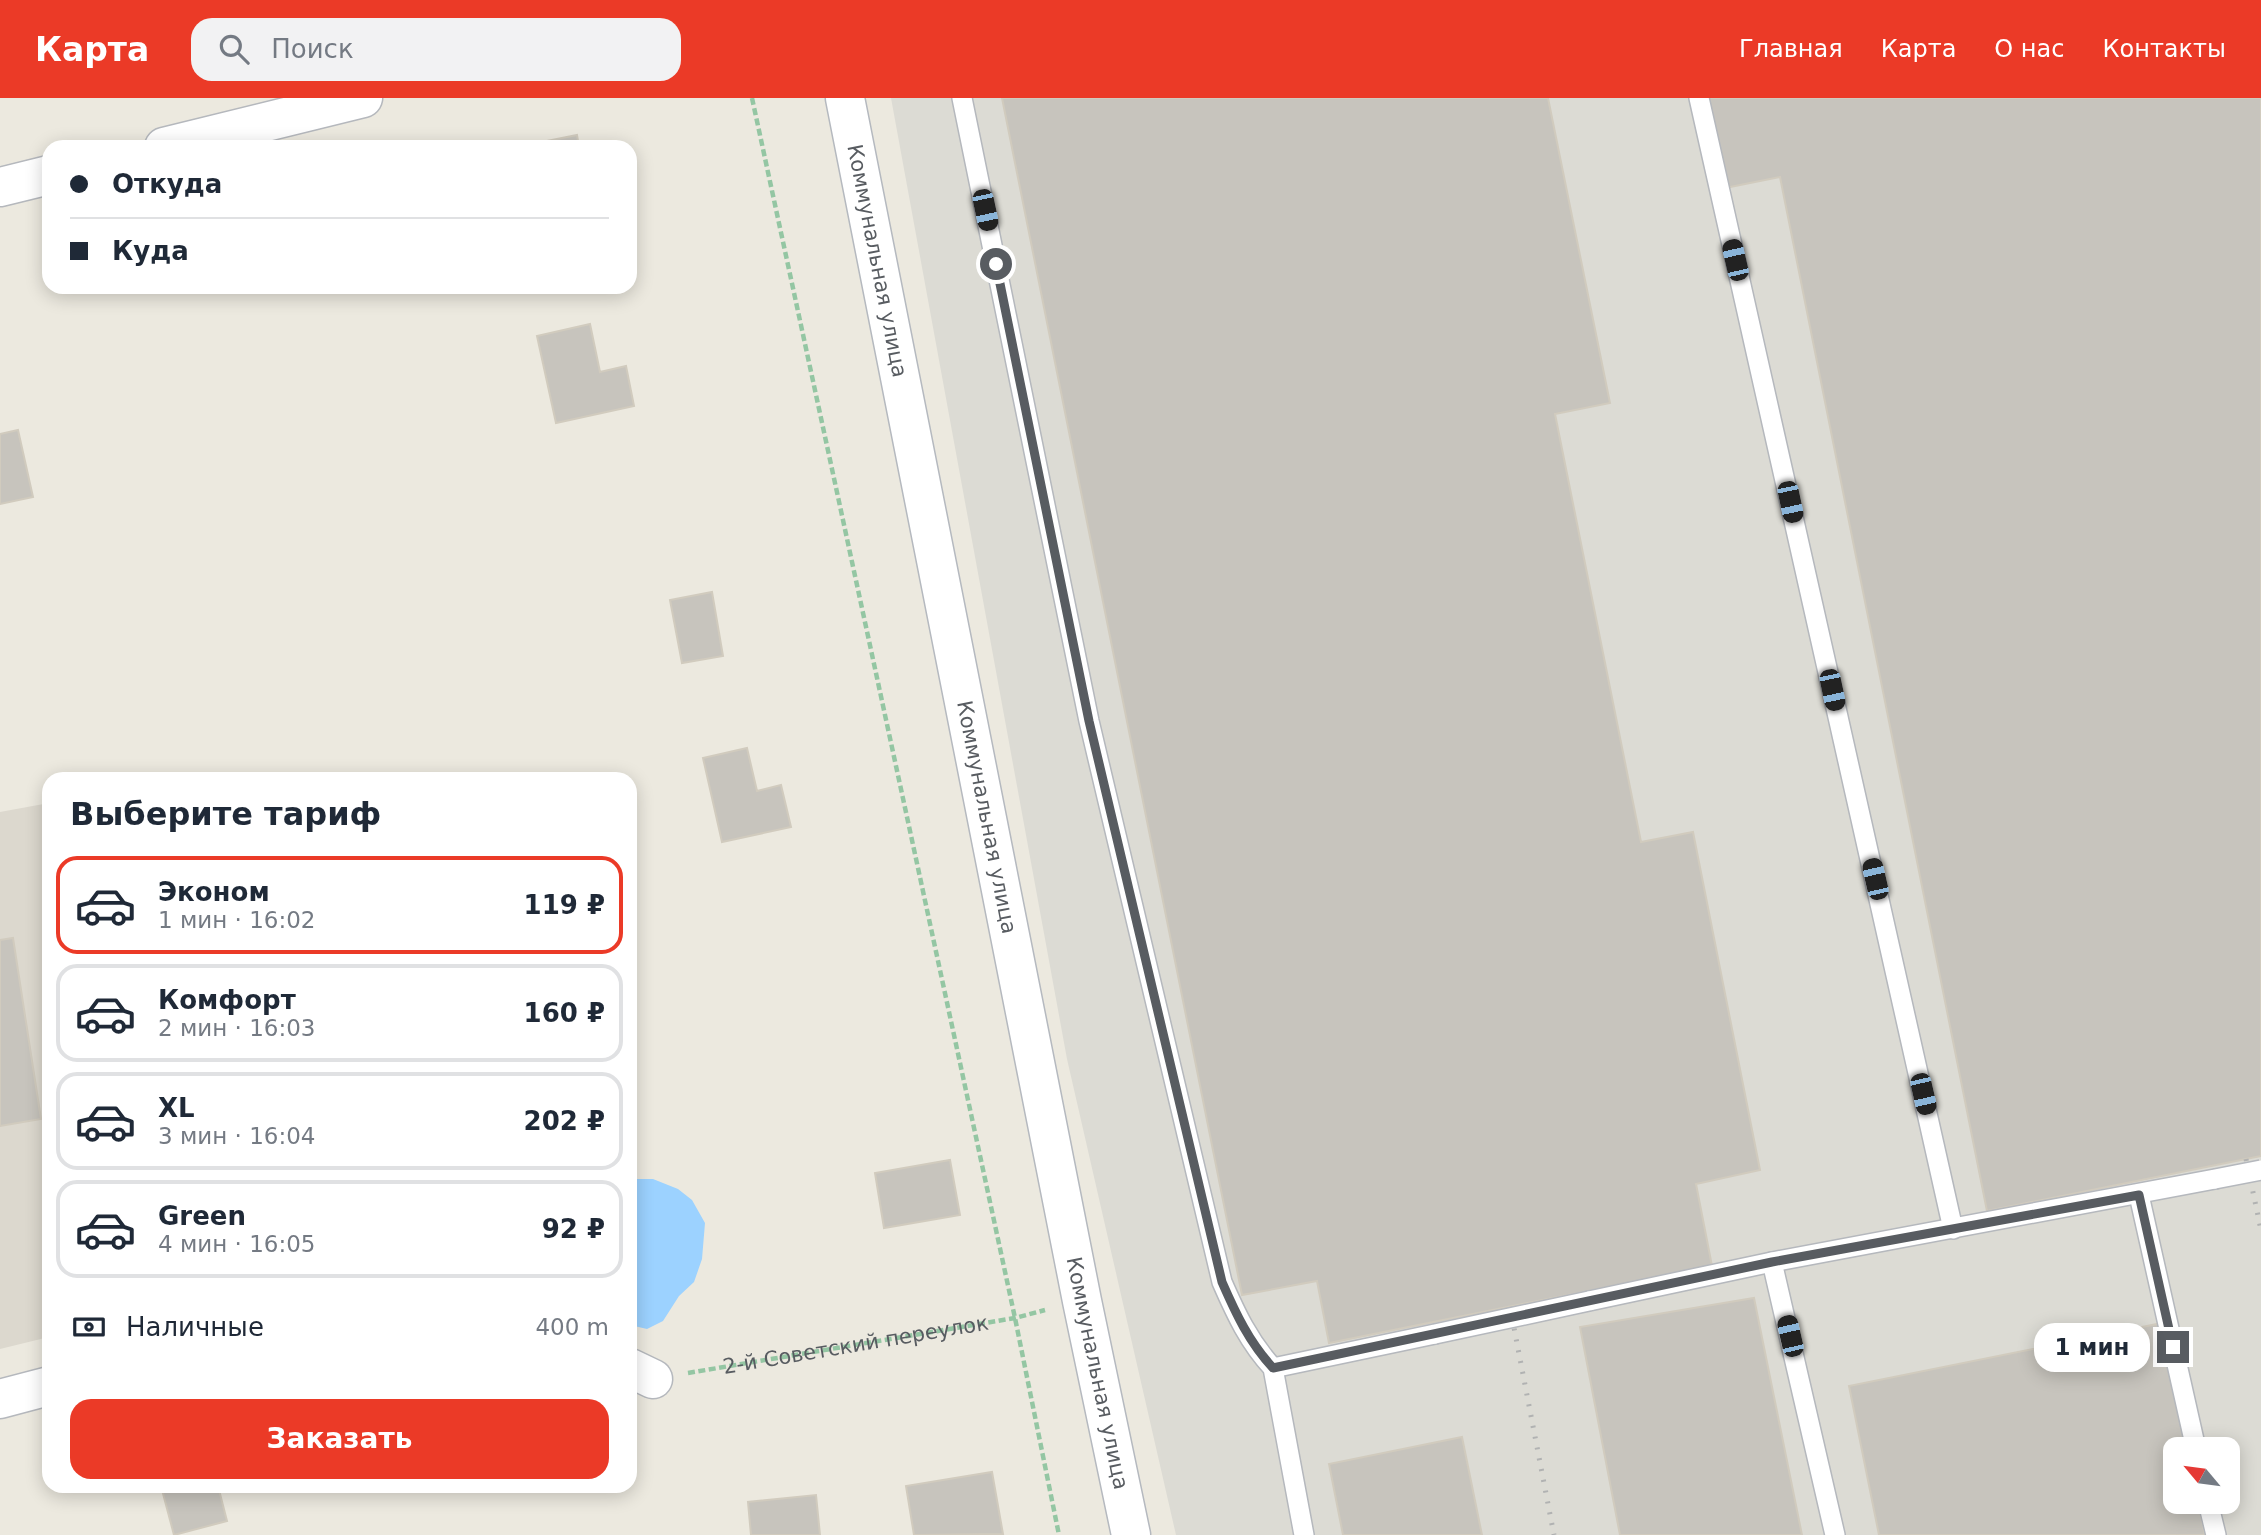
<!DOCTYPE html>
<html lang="ru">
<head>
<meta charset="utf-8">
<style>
  :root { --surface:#fff; --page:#f2f2f3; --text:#1f2937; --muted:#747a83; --line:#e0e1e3; --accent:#eb3a27 }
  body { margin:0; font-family:"DejaVu Sans",sans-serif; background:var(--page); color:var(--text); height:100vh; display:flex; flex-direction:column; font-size:26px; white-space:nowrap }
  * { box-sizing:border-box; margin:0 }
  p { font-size:23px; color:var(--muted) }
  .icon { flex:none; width:38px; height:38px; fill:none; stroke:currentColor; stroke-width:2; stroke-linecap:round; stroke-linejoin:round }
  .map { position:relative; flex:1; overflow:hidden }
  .side { position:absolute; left:42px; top:674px; width:595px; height:721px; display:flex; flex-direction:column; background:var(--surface); border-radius:21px; box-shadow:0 4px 18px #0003 }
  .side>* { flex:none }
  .top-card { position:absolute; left:42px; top:42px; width:595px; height:154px; border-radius:21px; box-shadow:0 4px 18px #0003; display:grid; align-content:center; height:154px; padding:0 28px; background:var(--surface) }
  .needle { width:46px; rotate:299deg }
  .controls { position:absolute; left:2163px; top:1339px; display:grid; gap:14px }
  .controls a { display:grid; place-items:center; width:77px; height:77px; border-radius:14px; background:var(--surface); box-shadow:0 4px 18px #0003; font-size:35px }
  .end { position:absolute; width:32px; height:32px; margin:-16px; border:9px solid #585c61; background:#fff; box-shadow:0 0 0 4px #fff }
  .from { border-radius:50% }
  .bubble { position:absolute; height:49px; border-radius:21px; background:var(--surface); box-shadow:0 4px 18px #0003; font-size:23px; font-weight:800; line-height:49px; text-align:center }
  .car { position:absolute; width:21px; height:42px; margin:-21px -10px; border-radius:9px; box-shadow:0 0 5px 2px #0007; background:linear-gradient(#222 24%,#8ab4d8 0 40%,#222 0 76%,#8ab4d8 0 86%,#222 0) }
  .top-card b { display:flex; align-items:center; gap:24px; height:66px; font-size:26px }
  .top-card b+b { border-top:2px solid var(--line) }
  .top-card i { width:18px; height:18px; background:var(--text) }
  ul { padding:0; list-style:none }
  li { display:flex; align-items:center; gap:21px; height:98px; margin:0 14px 10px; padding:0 14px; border:4px solid var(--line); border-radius:21px }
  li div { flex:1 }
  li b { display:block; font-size:26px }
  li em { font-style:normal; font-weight:800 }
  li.on { border-color:var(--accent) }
  li>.icon { width:63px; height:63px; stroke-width:1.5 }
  h2 { padding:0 28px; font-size:32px; line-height:84px }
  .pay { display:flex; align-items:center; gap:18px; height:77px; padding:0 28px; font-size:26px }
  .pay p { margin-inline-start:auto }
  .primary-button { display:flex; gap:14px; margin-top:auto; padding:14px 28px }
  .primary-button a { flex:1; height:80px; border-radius:21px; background:var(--accent); color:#fff; font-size:28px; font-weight:800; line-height:80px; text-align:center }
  header { display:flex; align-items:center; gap:42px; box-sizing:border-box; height:98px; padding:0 35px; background:var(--accent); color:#fff }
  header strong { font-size:33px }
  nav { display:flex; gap:38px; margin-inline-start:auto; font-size:24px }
  .search { width:490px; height:63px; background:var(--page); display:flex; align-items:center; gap:18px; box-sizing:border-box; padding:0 24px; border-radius:21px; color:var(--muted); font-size:26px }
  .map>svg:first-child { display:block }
</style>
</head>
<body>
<header>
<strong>Карта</strong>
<div class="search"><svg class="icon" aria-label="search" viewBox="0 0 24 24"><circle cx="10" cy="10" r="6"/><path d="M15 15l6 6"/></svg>Поиск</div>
<nav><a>Главная</a><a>Карта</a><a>О нас</a><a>Контакты</a></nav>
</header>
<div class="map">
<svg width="2261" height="1437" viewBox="0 0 2261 1437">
  <rect width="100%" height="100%" fill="#ece9df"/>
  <path fill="#dcdbd4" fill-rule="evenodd" d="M891,0H2261V1437H1176L1067,961ZM2175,1351H2228V1404H2175Z"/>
  <path fill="#dcd8ce" d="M49,705V1239L0,1251V714Z"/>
  <path fill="#9cd2ff" d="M630,1081H653L678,1091L692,1102L705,1125L702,1161L694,1184L679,1198L663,1223L647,1231L630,1227Z"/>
  <g fill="#c7c4bd" stroke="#d1cbbe" stroke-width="2">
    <path d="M1002,0H1548L1610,305L1555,316L1641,744L1693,734L1760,1072L1696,1086L1712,1168L1329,1245L1317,1183L1242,1197Z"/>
    <path d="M1702,0H2261V1058L1987,1113L1780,79L1720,91Z"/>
    <path d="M577,37L579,49H517Z"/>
    <path d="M590,226L600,274L626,268L634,308L556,325L537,238Z"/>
    <path d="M18,332L33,399L0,406V336Z"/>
    <path d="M712,494L723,558L682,565L670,502Z"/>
    <path d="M747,650L757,693L781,687L791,729L722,744L703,660Z"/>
    <path d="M13,840L41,1021L0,1028V842Z"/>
    <path d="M950,1062L960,1117L884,1130L875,1075Z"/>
    <path d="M1754,1200L1802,1437H1620L1580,1229Z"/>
    <path d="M2162,1225L2187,1351H2175V1404H2198L2205,1437H1879L1849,1288Z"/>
    <path d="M1462,1339L1482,1437H1343L1329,1366Z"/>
    <path d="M992,1374L1003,1436L914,1437L906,1388Z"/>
    <path d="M161,1388H218L227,1423L174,1437Z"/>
    <path d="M816,1397L820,1437H751L748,1404Z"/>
  </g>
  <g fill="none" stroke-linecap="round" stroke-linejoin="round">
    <defs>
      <g id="lane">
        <path d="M962,0L1089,623L1222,1184C1236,1216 1249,1244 1273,1270L1304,1437"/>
        <path d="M1699,0L1953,1131"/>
        <path d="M2139,1097L2196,1351"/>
        <path d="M1772,1164L1835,1437"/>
        <path d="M1589,1203L1772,1164L2215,1081"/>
        <path d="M1273,1270L1435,1236"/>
        <path d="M2208,1404L2216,1437"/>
      </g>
      <g id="street">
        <path d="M164,49L363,0"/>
        <path d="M0,89L49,77"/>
        <path d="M630,1270L653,1281"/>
        <path d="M0,1301L49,1288"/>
      </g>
      <g id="secondary">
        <path id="s2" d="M845,0L1082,1203L1131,1437"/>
      </g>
    </defs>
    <use href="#lane" stroke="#b5b8bd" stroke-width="22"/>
    <use href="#street" stroke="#b5b8bd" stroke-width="41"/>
    <use href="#secondary" stroke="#b5b9bf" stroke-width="41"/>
    <g stroke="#94c6a3" stroke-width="4.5" stroke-dasharray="7 3.5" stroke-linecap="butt">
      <path d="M752,0L1015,1220L1059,1437"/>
      <path id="s1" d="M688,1275L1015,1220L1045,1212"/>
    </g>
    <use href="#lane" stroke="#fff" stroke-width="19"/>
    <use href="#street" stroke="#fff" stroke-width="38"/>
    <use href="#secondary" stroke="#fff" stroke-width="38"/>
    <g stroke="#b1b2b2" stroke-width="5" stroke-dasharray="2 9" stroke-linecap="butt">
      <path d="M2246,1061L2261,1132"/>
      <path d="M1510,1209L1554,1437"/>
    </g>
    <defs>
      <g id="lane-bridge">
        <path d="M2215,1081L2261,1072"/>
        <path d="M1435,1236L1589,1203"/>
      </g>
    </defs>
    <use href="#lane-bridge" stroke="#b5b8bd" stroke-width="22" stroke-linecap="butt"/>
    <use href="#lane-bridge" stroke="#fff" stroke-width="19"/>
  </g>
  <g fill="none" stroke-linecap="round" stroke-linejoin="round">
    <path stroke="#585c61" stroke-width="9" d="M996,166L1089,623L1222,1184C1236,1216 1249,1244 1273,1270L1772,1164L2139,1097L2173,1249"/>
  </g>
  <g text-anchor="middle" stroke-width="5" stroke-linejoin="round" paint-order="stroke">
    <g font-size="21" fill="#585c61" stroke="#fff">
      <text dy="7" stroke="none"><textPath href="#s2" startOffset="166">Коммунальная улица</textPath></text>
      <text dy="7" stroke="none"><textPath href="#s2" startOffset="733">Коммунальная улица</textPath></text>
      <text dy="7" stroke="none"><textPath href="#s1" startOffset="170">2-й Советский переулок</textPath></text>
      <text dy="7" stroke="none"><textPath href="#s2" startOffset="1300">Коммунальная улица</textPath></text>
    </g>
  </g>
</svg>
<div class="controls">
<a><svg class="needle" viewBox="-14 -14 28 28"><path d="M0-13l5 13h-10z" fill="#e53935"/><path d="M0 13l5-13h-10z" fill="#747a83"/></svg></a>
</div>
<i class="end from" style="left:996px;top:166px"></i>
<i class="end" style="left:2173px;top:1249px"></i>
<div class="bubble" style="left:2034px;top:1225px;width:116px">1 мин</div>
<i class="car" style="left:985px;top:112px;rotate:168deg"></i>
<i class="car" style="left:1735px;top:162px;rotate:347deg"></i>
<i class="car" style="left:1790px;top:404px;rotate:168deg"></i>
<i class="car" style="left:1832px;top:592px;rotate:168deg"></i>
<i class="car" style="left:1875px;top:781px;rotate:347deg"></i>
<i class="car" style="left:1923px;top:996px;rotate:167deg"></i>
<i class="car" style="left:1790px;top:1238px;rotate:347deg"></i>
<div class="top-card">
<b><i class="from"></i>Откуда</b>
<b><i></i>Куда</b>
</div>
<section class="side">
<h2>Выберите тариф</h2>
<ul>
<li class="on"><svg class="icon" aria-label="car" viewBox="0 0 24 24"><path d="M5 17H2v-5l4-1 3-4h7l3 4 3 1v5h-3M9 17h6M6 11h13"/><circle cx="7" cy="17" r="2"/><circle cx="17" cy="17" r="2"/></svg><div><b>Эконом</b><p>1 мин · 16:02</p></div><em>119 ₽</em></li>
<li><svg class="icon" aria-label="car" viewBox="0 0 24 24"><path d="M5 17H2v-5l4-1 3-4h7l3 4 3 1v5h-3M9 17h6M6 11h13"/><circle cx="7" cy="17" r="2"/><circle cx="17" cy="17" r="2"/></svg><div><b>Комфорт</b><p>2 мин · 16:03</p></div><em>160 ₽</em></li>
<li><svg class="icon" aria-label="car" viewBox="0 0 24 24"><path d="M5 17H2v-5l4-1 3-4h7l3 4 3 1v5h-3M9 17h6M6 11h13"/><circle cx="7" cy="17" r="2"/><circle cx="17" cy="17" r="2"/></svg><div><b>XL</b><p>3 мин · 16:04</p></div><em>202 ₽</em></li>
<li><svg class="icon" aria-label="car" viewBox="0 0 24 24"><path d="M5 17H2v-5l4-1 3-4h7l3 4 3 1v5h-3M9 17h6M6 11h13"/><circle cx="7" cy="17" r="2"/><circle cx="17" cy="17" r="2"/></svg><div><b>Green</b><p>4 мин · 16:05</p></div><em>92 ₽</em></li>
</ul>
<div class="pay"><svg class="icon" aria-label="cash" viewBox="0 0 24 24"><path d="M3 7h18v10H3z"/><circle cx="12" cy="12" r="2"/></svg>Наличные<p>400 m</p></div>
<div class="primary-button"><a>Заказать</a></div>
</section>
</div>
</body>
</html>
